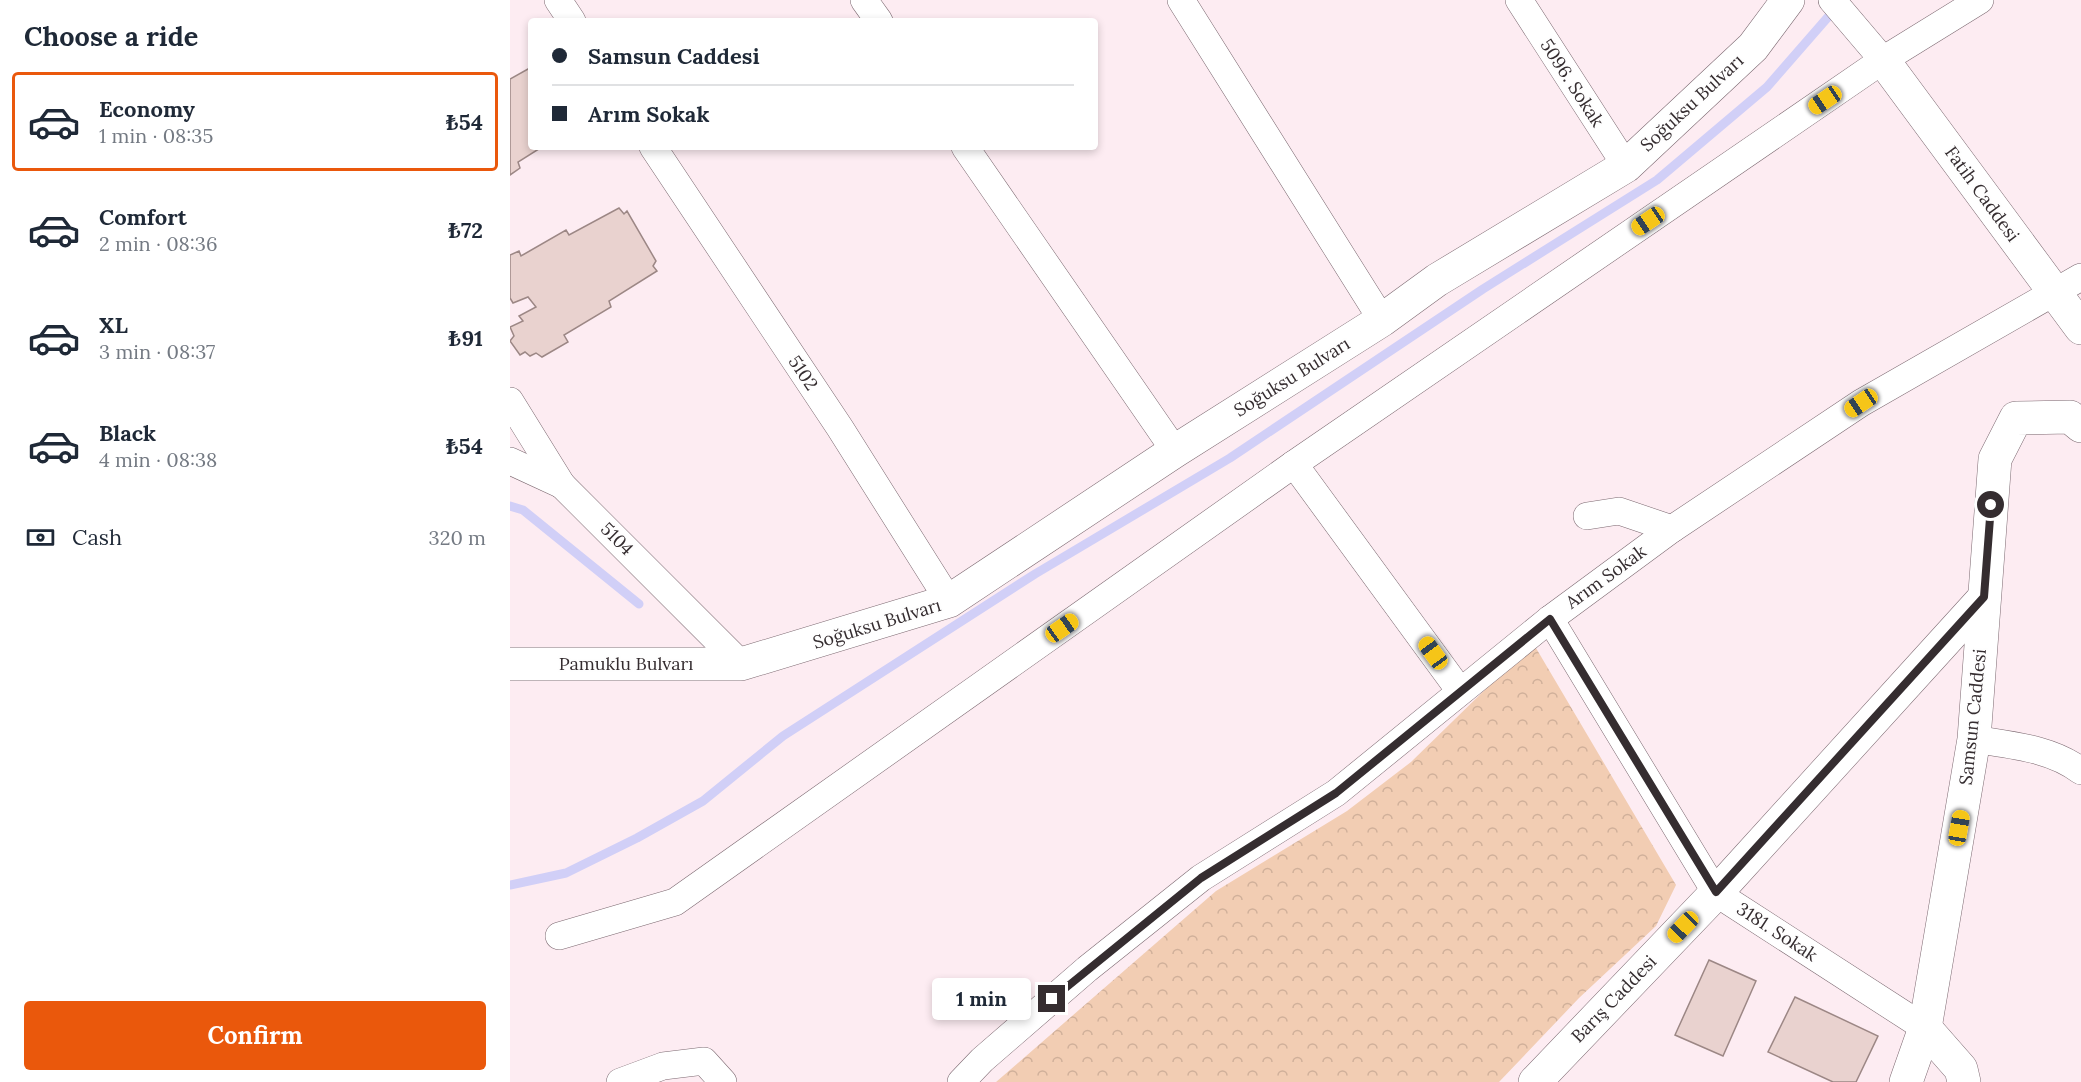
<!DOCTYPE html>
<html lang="en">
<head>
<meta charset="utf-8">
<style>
  :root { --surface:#fff; --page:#f6f6f7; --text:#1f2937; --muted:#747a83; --line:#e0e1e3; --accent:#ea580c }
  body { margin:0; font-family:Lora,serif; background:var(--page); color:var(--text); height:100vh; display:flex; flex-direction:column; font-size:22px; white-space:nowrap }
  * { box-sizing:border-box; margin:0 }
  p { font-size:20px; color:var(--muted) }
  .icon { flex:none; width:33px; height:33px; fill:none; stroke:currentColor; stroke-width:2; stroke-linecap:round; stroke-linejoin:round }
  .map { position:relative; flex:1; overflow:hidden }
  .drawer { display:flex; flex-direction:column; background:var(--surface); width:510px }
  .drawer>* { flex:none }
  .guide { position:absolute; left:18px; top:18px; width:570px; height:132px; border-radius:6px; box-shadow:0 3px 9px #0003; display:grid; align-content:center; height:132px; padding:0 24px; background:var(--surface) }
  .end { position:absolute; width:27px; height:27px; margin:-14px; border:8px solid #352d30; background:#fff; box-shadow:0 0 0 3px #fff }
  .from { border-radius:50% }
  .bubble { position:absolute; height:42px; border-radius:6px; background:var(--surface); box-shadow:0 3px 9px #0003; font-size:20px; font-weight:800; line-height:42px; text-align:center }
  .car { position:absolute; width:18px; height:36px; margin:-18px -9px; border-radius:8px; box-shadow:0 0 4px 2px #0007; background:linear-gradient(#f5c518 24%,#345 0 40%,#f5c518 0 76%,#345 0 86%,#f5c518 0) }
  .guide b { display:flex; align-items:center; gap:21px; height:57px; font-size:22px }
  .guide b+b { border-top:2px solid var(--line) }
  .guide i { width:15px; height:15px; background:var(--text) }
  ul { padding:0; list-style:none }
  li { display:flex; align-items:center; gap:18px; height:99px; margin:0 12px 9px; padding:0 12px; border:3px solid transparent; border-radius:6px }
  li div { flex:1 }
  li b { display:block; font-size:22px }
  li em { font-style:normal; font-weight:800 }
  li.active { border-color:var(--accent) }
  li>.icon { width:54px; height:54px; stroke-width:1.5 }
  h2 { padding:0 24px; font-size:27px; line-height:72px }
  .pay { display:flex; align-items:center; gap:15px; height:66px; padding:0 24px; font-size:22px }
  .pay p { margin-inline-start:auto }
  .action { display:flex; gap:12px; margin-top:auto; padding:12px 24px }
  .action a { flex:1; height:69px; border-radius:6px; background:var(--accent); color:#fff; font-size:24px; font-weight:800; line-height:69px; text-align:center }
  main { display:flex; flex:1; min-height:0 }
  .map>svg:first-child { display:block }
</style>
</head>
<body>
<main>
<section class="drawer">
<h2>Choose a ride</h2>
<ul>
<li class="active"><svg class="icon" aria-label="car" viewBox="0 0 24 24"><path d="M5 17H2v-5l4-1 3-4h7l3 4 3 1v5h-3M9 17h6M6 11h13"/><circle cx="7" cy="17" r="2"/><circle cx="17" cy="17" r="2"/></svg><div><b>Economy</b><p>1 min · 08:35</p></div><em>₺54</em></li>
<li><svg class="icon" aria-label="car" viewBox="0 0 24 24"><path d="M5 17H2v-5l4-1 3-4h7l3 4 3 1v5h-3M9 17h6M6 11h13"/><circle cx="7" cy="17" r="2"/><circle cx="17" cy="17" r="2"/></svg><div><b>Comfort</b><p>2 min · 08:36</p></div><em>₺72</em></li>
<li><svg class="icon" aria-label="car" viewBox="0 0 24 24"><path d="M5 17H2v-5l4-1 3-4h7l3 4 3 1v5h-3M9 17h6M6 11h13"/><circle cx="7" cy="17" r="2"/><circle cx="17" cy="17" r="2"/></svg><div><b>XL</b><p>3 min · 08:37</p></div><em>₺91</em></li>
<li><svg class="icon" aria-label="car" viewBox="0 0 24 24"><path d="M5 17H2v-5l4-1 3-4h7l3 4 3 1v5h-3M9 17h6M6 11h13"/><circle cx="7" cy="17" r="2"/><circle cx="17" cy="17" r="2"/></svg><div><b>Black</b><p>4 min · 08:38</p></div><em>₺54</em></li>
</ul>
<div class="pay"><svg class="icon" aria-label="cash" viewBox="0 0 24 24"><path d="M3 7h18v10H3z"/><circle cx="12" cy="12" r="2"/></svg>Cash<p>320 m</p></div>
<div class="action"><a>Confirm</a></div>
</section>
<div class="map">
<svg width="1571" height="1082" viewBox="0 0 1571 1082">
  <defs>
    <pattern id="forest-crowns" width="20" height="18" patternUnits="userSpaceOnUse" patternTransform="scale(1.5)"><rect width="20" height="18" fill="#f2cdb3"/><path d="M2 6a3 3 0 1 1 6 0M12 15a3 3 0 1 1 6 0" fill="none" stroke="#d0b09a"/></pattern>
  </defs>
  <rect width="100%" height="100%" fill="#fdecf2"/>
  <path fill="url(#forest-crowns)" d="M1023,643L1166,885L1146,926L1069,998L989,1082H486L706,891L837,811L901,762Z"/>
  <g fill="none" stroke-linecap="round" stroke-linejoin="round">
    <g stroke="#d1cff7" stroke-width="9">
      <path d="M0,506L13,510L129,604"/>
      <path d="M0,885L56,873L127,838L193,801L273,736L525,574L720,458L973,289L1147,180L1257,87L1325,9"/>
    </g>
  </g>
  <g fill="#e9d2cf" stroke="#9c8785" stroke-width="1.5">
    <path d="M18,69L21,72V147H32L8,162L10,168L0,175V79Z"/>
    <path d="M109,208L114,214L117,211L146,261L143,266L147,271L99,301L101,307L54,335L58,342L32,357L26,353L20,356L15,352L10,355L0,341L4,336L0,327L13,321L9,316L26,307L18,297L3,303L0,298V255L9,251L11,256L56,230L59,235Z"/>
    <path d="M1199,960L1246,981L1213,1056L1165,1035Z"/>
    <path d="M1285,997L1368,1036L1346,1082H1323L1258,1052Z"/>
  </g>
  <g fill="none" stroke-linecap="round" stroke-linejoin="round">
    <defs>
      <g id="street">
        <path d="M48,0L62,21"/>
        <path d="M354,0L369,21"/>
        <path d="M671,0L872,320"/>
        <path d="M1009,0L1116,166"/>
        <path d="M1322,0L1373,60"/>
        <path d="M143,147L330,428L439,601"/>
        <path d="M455,147L665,451"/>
        <path d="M0,401L52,485L231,664"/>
        <path d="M0,461L52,485"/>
        <path d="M784,464L950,691"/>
        <path d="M1077,516L1109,511L1162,529"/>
        <path d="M1040,619L1206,893L1415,1028"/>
        <path d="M1464,739C1500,745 1541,748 1571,771"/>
        <path d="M49,936L165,902L784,464L1373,60L1470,0"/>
        <path d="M110,1082L153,1066L194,1061L213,1082"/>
        <path d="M451,1082L472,1060L577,969L691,878L826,793L1040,619L1162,529L1351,403L1571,277"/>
      </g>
      <g id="secondary">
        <path d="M1373,60L1571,328"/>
        <path d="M0,664H231L439,601L665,451L872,320L927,280L1116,166L1243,47L1278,0"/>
        <path d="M1415,1028L1451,1069L1454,1082"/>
        <path d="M1025,1082L1206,893L1474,598"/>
        <path d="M1396,1082L1415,1028L1464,739L1485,459L1506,418L1560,417L1571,426"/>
      </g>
    </defs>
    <use href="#street" stroke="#7c6971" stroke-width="28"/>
    <use href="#secondary" stroke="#7c6971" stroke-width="34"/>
    <use href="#street" stroke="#fff" stroke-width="27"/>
    <use href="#secondary" stroke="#fff" stroke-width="33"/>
  </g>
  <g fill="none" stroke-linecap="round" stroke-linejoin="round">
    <path stroke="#352d30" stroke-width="8" d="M542,999L691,878L826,793L1040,619L1206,892L1474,597L1481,505"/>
  </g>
  <g text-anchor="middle" stroke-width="4.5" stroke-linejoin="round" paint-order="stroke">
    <g font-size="18" fill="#352d30" stroke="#fefefe">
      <text transform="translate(1062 83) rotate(57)" y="6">5096. Sokak</text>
      <text transform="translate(1182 103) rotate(-43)" y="6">Soğuksu Bulvarı</text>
      <text transform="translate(1472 194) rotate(54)" y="6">Fatih Caddesi</text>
      <text transform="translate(293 373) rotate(56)" y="6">5102</text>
      <text transform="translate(782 377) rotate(-32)" y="6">Soğuksu Bulvarı</text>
      <text transform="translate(107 539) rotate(45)" y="6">5104</text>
      <text transform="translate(1096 577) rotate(-36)" y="6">Arım Sokak</text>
      <text transform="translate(367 624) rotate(-17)" y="6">Soğuksu Bulvarı</text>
      <text x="116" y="670">Pamuklu Bulvarı</text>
      <text transform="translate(1463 717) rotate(-84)" y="6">Samsun Caddesi</text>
      <text transform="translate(1267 932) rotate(33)" y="6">3181. Sokak</text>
      <text transform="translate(1104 999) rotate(-46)" y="6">Barış Caddesi</text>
    </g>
  </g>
</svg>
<i class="end from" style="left:1481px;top:505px"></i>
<i class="end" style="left:542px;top:999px"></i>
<div class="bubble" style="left:422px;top:978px;width:99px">1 min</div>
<i class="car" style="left:1315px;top:100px;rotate:236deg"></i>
<i class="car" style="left:1138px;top:221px;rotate:236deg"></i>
<i class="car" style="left:1351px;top:403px;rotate:236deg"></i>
<i class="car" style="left:552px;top:628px;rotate:55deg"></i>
<i class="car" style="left:923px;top:653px;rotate:324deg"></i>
<i class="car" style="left:1449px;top:828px;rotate:10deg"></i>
<i class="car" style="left:1173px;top:927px;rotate:224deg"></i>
<div class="guide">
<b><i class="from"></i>Samsun Caddesi</b>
<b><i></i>Arım Sokak</b>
</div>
</div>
</main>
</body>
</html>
